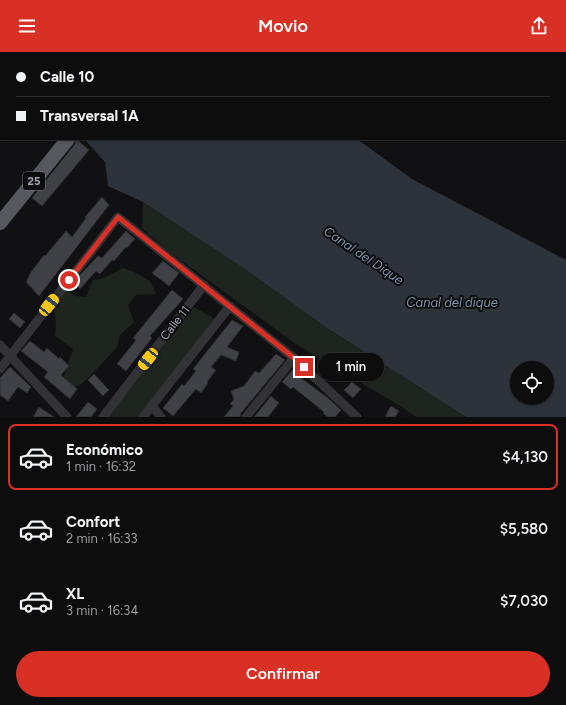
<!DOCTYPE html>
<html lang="es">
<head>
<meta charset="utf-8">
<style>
  :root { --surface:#0d0d0e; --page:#1b1b1c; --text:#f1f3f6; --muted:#9a9c9e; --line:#2d2d2e; --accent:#d93025 }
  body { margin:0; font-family:Figtree,sans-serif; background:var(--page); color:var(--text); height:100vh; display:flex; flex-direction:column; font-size:15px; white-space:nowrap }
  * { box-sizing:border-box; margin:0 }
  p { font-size:13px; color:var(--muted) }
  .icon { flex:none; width:22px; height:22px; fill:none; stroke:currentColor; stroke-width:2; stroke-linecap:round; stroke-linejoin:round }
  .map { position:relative; height:365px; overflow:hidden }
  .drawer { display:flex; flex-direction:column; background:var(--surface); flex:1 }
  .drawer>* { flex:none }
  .hud { position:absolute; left:0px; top:0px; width:566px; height:88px; box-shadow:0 1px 3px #0004,0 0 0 1px var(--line); display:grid; align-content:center; height:88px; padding:0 16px; background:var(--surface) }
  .fabs { position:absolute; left:510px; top:309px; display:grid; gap:8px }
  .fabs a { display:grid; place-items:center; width:44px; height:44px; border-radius:50%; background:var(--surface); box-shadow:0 1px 3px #0004,0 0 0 1px var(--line); font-size:20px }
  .end { position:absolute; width:18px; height:18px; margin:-9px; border:5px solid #d93025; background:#fff; box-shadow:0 0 0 2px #fff }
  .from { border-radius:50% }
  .bubble { position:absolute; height:28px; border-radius:14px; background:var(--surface); box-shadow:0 1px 3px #0004,0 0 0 1px var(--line); font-size:13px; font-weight:600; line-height:28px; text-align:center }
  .car { position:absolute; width:12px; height:24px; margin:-12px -6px; border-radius:5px; box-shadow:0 0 3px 1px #0007; background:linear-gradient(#f5c518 24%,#345 0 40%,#f5c518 0 76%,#345 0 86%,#f5c518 0) }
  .hud b { display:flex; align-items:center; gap:14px; height:38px; font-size:15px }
  .hud b+b { border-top:1px solid var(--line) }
  .hud i { width:10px; height:10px; background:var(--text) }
  ul { padding:7px 0 0; list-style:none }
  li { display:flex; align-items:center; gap:12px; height:66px; margin:0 8px 6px; padding:0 8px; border:2px solid transparent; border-radius:8px }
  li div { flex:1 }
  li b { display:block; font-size:15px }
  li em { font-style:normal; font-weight:600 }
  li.selected { border-color:var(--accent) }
  li>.icon { width:36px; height:36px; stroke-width:1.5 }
  .action { display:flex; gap:8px; margin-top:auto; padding:8px 16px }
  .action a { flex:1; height:46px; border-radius:24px; background:var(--accent); color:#fff; font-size:16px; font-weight:600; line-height:46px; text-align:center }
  header { display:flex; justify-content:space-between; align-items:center; height:52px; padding:0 16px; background:var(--accent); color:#fff; font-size:18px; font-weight:600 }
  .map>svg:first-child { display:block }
</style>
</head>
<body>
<header><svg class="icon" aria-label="menu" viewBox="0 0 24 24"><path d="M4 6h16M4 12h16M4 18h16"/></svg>Movio<svg class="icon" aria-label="share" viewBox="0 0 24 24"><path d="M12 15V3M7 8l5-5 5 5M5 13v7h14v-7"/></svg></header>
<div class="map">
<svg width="566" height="365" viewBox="0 0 566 365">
  <rect width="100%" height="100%" fill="#111113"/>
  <g fill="#1e251f">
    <path d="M143,150L245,217L324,274L466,365H416L402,355L296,292L164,196L142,176Z"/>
    <path d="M123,216L134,220L150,229L156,242L136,243L128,253L134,270L120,283L117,295L93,321L79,334L67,335L64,324L73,297L55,284C57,272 54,260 54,247L61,242L68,239L75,244L86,245L93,228L104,226Z"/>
    <path d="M194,255L215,267L138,365H107Z"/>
  </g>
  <g fill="#2c333a" fill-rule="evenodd">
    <path d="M0,0H174L177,1H1V47Z"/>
    <path d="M84,87H357L412,127L566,208V365H466L324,274L245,217L143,150L108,134L105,110ZM517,316H547V346H517Z"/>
  </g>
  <g fill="#404146" stroke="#2c2b2e">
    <path d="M76,87L89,98L42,154L32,146L75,92Z"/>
    <path d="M102,145L109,153L39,244L26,230L31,220L44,203L45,204L66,179L72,185L86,166L85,165Z"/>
    <path d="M126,179L135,187L127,196L126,195L114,209L112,208L100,222L96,219L80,237L74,231L81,222L98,204L102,206Z"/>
    <path d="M163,209L179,221L169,234L152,221Z"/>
    <path d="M172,238L183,247L150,284L152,286L126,319L117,312L136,288L133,286Z"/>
    <path d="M14,261L25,270L20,276L9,267Z"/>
    <path d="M232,268L243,274L227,295L239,300L236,309L221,303L211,315L216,318L207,330L208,331L201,341L196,337L173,364L163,356L182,332L184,334L196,319L193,317Z"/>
    <path d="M30,289L44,300L47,296L59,307L60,305L69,314L61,323L77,337L70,347L44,325L48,320L21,299Z"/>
    <path d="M276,302L285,308L241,361L240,365H224L233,354L230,352L234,347L231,339L244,334L255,319L259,321Z"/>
    <path d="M10,315L31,335L27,341L18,335L8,349L0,343V326Z"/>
    <path d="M294,316L303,323L301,326L328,346L341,358L335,365H328L323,361L324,360L293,335L291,337L282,330Z"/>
    <path d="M94,322L109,338L103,344L88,328Z"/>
    <path d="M352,330L361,337L353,346L344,338Z"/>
    <path d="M271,344L279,351L268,365H254Z"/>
    <path d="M88,350L97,357L91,365H76Z"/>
    <path d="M391,354L399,359L395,365H385Z"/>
    <path d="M39,355L54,365H33Z"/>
  </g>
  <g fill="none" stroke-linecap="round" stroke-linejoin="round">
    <path stroke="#333337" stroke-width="4.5" d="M390,1L391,0"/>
    <g stroke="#333337" stroke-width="9">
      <path d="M0,293L67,365"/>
      <path d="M0,317L118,165L294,306L357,365"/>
      <path d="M152,354L161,365"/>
      <path d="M103,365L204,233"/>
      <path d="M143,365L230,254"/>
      <path d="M246,365L294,306"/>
    </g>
    <g stroke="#57585f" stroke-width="14">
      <path d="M137,1L138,0"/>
      <path d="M0,171L68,87"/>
    </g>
  </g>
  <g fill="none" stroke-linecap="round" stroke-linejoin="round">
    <path stroke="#d93025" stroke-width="5" d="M69,228L118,165L294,306L304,315"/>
  </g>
  <g text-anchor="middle" stroke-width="4" stroke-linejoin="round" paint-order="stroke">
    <rect fill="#0c0c0e" stroke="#767881" stroke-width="1" x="23" y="120" width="22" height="18" rx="3"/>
    <g font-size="11" font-weight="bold" fill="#a3a7b2">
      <text x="34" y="133">25</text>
    </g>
    <g font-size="12" fill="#a3a7b2" stroke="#0c0c0e">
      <text transform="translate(175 271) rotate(-52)" y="4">Calle 11</text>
    </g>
    <g font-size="13" font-style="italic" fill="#7c93ac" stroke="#0c0c0e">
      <text transform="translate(364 203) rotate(34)" y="5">Canal del Dique</text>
      <text x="452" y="255">Canal del dique</text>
    </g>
  </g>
</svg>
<div class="fabs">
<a><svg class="icon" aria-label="locate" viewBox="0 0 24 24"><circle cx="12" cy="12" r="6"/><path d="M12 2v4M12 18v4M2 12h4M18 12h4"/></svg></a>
</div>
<i class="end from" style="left:69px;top:228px"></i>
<i class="end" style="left:304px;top:315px"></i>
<div class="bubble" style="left:318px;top:301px;width:66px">1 min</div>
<i class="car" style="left:49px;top:253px;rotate:38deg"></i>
<i class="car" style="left:148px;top:307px;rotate:218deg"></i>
<div class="hud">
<b><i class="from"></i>Calle 10</b>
<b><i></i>Transversal 1A</b>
</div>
</div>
<section class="drawer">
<ul>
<li class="selected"><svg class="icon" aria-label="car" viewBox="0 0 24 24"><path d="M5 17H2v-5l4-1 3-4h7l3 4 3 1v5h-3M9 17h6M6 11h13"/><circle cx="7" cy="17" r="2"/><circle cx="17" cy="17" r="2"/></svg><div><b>Económico</b><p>1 min · 16:32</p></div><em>$4,130</em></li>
<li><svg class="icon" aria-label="car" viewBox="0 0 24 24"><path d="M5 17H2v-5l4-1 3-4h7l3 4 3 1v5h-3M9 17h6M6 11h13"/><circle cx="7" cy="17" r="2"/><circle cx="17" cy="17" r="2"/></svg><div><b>Confort</b><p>2 min · 16:33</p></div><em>$5,580</em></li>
<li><svg class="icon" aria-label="car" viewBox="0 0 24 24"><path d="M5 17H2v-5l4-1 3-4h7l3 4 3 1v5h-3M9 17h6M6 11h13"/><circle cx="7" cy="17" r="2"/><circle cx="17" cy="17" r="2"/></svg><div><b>XL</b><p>3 min · 16:34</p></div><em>$7,030</em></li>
</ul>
<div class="action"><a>Confirmar</a></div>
</section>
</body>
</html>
